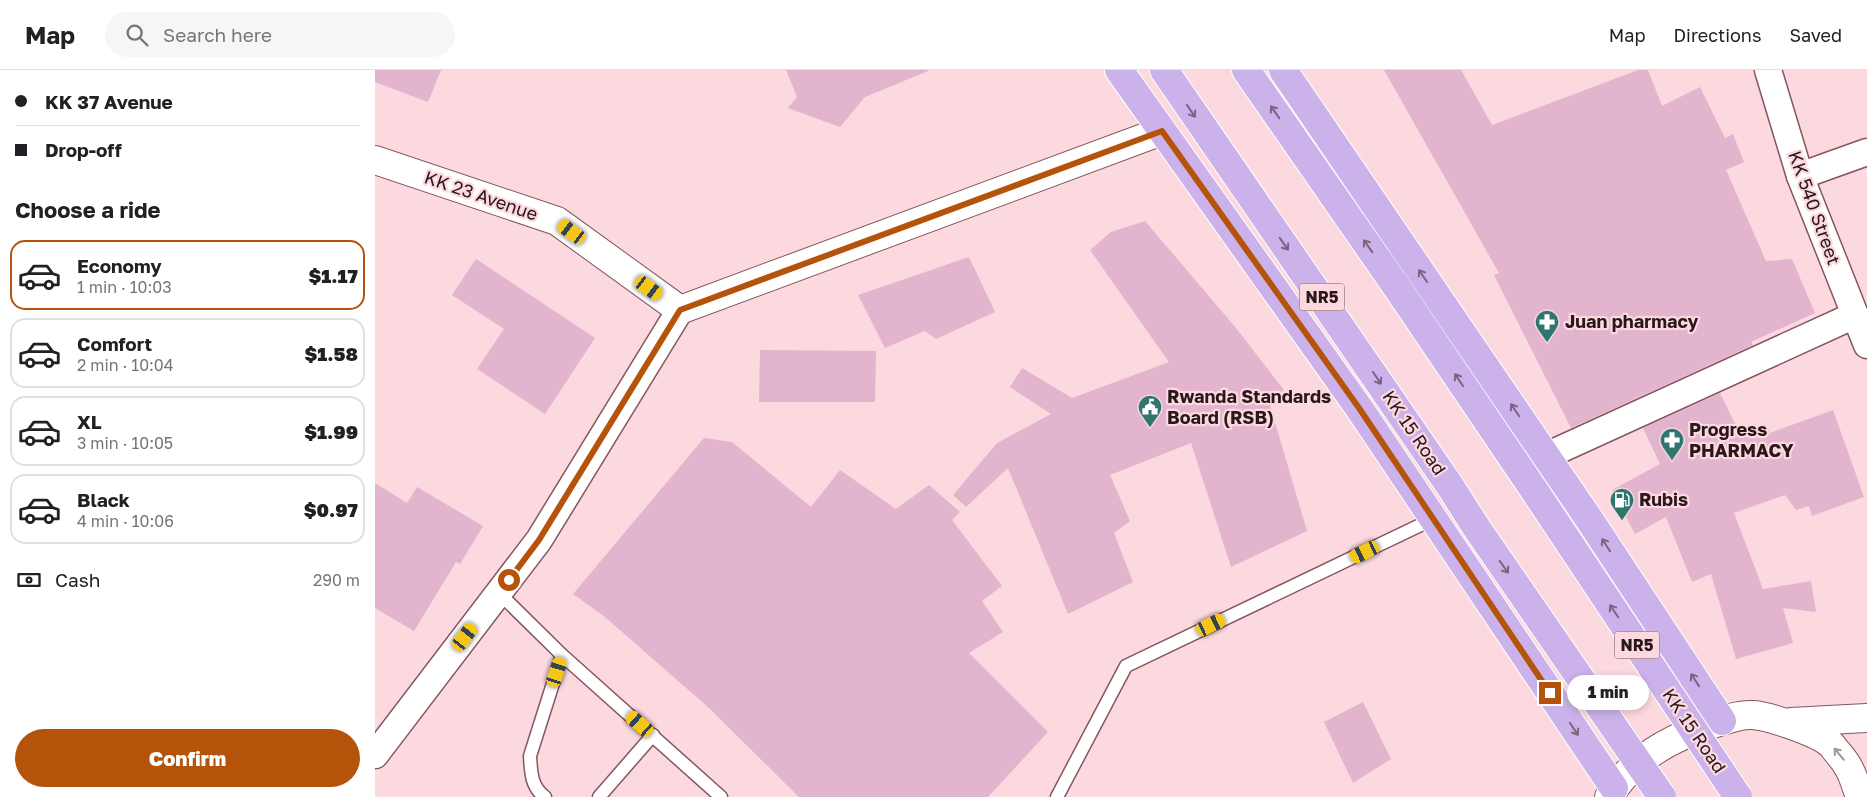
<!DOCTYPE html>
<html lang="en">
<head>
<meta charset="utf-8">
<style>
  :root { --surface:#fff; --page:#f6f6f6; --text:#202124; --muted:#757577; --line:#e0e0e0; --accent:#b45309 }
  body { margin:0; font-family:"Golos Text",sans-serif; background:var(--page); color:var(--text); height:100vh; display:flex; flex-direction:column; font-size:19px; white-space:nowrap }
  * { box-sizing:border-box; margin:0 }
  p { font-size:16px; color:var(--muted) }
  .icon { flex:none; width:28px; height:28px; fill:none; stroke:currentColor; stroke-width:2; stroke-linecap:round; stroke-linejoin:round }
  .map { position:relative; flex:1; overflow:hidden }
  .sheet { display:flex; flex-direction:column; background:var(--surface); width:375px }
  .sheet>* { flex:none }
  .top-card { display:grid; align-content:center; height:110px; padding:0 15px; background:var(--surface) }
  .end { position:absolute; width:22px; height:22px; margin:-11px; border:6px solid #b45309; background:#fff; box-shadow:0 0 0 2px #fff }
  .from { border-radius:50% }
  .bubble { position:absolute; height:35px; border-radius:18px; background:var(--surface); box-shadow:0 2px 8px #0003; font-size:16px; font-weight:800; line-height:35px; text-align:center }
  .car { position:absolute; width:15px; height:30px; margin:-15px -8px; border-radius:6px; box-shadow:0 0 4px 1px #0007; background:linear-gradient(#f5c518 24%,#345 0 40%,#f5c518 0 76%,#345 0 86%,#f5c518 0) }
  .top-card b { display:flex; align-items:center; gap:18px; height:48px; font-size:19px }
  .top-card b+b { border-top:1px solid var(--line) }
  .top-card i { width:12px; height:12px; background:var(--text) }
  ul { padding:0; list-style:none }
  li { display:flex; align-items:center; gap:15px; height:70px; margin:0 10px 8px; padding:0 5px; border:2px solid var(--line); border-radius:15px }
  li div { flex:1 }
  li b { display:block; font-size:19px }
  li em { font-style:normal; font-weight:800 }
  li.current { border-color:var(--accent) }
  li>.icon { width:45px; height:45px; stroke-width:1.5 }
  h2 { padding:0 15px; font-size:22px; line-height:60px }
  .pay { display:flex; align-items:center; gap:12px; height:55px; padding:0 15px; font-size:19px }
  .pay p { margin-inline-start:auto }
  .primary-button { display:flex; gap:10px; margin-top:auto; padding:10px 15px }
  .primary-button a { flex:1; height:58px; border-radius:30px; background:var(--accent); color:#fff; font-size:20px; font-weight:800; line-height:58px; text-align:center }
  header { display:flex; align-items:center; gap:30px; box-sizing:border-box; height:70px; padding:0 25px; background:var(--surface); border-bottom:1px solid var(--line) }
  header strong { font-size:24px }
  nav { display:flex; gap:28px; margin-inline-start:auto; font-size:18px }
  .search { width:350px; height:45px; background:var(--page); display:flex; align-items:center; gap:12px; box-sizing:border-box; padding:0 18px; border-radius:28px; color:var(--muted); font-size:19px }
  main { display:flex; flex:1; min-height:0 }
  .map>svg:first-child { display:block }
</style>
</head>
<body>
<header>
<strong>Map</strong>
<div class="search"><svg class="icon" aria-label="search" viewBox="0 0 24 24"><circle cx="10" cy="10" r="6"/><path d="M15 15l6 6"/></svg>Search here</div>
<nav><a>Map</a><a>Directions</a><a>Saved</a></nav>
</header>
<main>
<section class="sheet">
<div class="top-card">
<b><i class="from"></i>KK 37 Avenue</b>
<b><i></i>Drop-off</b>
</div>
<h2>Choose a ride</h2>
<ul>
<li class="current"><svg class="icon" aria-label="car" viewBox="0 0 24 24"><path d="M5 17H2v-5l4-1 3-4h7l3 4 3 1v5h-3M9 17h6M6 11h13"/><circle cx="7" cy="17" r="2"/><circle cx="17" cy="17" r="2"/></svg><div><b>Economy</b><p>1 min · 10:03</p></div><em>$1.17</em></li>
<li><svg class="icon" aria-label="car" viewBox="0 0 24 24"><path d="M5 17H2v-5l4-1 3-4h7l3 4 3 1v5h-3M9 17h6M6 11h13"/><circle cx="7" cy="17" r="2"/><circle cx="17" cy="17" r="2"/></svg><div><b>Comfort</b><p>2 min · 10:04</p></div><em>$1.58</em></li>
<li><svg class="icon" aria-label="car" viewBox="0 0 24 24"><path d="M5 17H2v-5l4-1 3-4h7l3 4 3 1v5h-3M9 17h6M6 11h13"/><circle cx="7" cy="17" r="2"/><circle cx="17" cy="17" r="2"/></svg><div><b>XL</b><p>3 min · 10:05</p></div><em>$1.99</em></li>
<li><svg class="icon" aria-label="car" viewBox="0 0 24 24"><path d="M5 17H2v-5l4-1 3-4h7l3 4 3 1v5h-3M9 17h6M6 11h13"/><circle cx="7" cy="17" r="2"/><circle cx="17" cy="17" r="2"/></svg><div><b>Black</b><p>4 min · 10:06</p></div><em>$0.97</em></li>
</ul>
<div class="pay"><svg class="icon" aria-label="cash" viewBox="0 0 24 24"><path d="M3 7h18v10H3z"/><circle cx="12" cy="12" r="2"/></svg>Cash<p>290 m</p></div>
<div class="primary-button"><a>Confirm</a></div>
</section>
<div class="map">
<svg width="1492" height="727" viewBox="0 0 1492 727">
  <rect width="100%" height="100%" fill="#fbd9df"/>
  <g fill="#e3b4cd">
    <path d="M0,0H66L53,32L0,12Z"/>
    <path d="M411,0H553V1L490,27L465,57L413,38L422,27Z"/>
    <path d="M1009,0H1086L1117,55L1263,0H1273L1287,36L1325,17L1350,68L1358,64L1369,92L1351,100L1391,191L1417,189L1440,243L1376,272L1378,275L1196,358L1119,205L1124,203Z"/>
    <path d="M770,151L861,258L909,320L894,332L932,461L856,497L816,373L735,405L755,451L739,463L758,512L693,544L633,398L591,437L578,425L622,373L676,344L635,317L647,298L697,328L794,292L715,180L736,162Z"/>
    <path d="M594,187L620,242L561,269L550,261L510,278L483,225Z"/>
    <path d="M101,189L220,268L170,344L102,299L129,259L77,225Z"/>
    <path d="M385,280L501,281L500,332H384Z"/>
    <path d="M1345,323L1367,368L1393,358L1395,363L1458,340L1489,427L1437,446L1434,436L1421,440L1410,425L1359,443L1388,519L1436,511L1441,542L1408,538L1418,573L1361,589L1336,504L1317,512L1291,447L1260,464L1237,420L1285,394L1268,358Z"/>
    <path d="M329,368L357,372L436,437L465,400L521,439L554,415L585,442L577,450L627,516L607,531L628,562L594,583L673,662L613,727H424L334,638L230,547L198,524Z"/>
    <path d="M0,413L32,433L42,417L108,456L85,494L81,492L39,561L0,538Z"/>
    <path d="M988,632L1016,689L978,713L949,652Z"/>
  </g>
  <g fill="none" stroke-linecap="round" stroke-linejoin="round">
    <defs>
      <g id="service">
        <path d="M124,523L187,585L346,727"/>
        <path d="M170,727C156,717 156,702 155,686L187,585"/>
        <path d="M224,727L278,665"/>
        <path d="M682,727L751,596L1058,449"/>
      </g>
      <g id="minor">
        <path d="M1393,0L1425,106L1492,275"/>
        <path d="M1425,106L1492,82"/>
        <path d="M1171,386L1480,245"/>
        <path d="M0,685L164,470L305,240"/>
      </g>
      <g id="secondary">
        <path d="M0,90L182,151L305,240L787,61"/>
        <path d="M1416,652L1492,648"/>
        <path d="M1234,727C1256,688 1300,666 1341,653C1353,649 1365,644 1378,645C1394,646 1440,662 1453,672C1457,674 1460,680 1463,683C1477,699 1478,708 1485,727"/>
      </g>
      <g id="trunk">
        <path d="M744,0L984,338L1239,718"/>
        <path d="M789,0L1075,416L1101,457"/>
        <path d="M871,0L1021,216L1161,423"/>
        <path d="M908,0L1214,449L1347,651"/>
      </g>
    </defs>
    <use href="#service" stroke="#855660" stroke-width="15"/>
    <use href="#minor" stroke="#855660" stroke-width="29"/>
    <use href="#secondary" stroke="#855660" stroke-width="30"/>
    <use href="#trunk" stroke="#fff" stroke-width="30"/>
    <use href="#service" stroke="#fff" stroke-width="12"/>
    <use href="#minor" stroke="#fff" stroke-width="26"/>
    <use href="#secondary" stroke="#fff" stroke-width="28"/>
    <use href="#trunk" stroke="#ccb2ea" stroke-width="28"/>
    <defs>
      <g id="trunk-bridge">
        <path d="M1161,423L1363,727"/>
        <path d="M1101,457L1287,727"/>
      </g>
    </defs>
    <use href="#trunk-bridge" stroke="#fff" stroke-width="30" stroke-linecap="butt"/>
    <use href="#trunk-bridge" stroke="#ccb2ea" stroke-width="28"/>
  </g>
  <defs><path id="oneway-shaft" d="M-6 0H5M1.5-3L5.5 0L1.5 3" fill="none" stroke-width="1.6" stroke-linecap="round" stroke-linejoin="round" transform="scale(1.25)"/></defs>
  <g stroke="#7b6482">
    <use href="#oneway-shaft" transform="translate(816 41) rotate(56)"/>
    <use href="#oneway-shaft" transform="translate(900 42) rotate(-125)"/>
    <use href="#oneway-shaft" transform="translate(909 174) rotate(55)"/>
    <use href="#oneway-shaft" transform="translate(993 176) rotate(-125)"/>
    <use href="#oneway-shaft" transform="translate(1048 206) rotate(-124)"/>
    <use href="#oneway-shaft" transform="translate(1002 308) rotate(56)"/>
    <use href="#oneway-shaft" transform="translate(1084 310) rotate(-124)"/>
    <use href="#oneway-shaft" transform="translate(1140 340) rotate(-124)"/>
    <use href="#oneway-shaft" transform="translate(1231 475) rotate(-123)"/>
    <use href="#oneway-shaft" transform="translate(1129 497) rotate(55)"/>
    <use href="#oneway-shaft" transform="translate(1239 541) rotate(-124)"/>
    <use href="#oneway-shaft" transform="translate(1320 610) rotate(-123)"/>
    <use href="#oneway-shaft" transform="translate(1199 659) rotate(56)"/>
  </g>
  <use stroke="#9f9798" href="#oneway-shaft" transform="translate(1464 684) rotate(-130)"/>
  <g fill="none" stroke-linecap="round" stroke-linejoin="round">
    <path stroke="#b45309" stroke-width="6" d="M134,510L164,470L305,240L787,61L984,338L1175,623"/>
  </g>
  <defs>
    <symbol id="pharmacy-pin" viewBox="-11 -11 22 30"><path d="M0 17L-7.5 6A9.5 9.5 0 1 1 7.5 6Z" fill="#2f766f" stroke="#fbd9df"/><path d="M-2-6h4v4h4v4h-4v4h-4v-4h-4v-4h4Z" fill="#fff"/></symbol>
    <symbol id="civic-pin" viewBox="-11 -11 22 30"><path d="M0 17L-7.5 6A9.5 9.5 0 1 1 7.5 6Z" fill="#2f766f" stroke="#fbd9df"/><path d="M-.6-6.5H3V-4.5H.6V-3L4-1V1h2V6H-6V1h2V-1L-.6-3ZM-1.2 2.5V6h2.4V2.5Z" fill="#fff"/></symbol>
    <symbol id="fuel-pin" viewBox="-11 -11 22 30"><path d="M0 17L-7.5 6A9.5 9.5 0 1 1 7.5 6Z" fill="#2f766f" stroke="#fbd9df"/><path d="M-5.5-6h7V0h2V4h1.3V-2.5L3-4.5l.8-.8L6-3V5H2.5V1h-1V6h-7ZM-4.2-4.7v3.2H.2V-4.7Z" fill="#fff"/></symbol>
  </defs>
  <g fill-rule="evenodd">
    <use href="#pharmacy-pin" x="1158" y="238" width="28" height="38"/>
    <use href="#civic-pin" x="761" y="323" width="28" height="38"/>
    <use href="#pharmacy-pin" x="1283" y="356" width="28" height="38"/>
    <use href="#fuel-pin" x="1233" y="416" width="28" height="38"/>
  </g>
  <g text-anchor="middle" stroke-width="4.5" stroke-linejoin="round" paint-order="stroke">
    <g fill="#fbd9df" stroke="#695156" stroke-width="1">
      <rect x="924.5" y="213.5" width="45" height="27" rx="4"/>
      <rect x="1239.5" y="561.5" width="45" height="27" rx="4"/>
    </g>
    <g font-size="16" font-weight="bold" fill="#2a171b">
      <text x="947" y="233">NR5</text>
      <text x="1262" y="581">NR5</text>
    </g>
    <g font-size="18" fill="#2a171b" stroke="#fbd9df">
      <text transform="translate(106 126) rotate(19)" y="6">KK 23 Avenue</text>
      <text transform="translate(1439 138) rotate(70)" y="6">KK 540 Street</text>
      <text transform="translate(1039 363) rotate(56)" y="6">KK 15 Road</text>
      <text transform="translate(1319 661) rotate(56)" y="6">KK 15 Road</text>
    </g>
    <g font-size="18" font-weight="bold" fill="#2a171b" stroke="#fbd9df" text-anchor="start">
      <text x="1190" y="258">Juan pharmacy</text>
      <text x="792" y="333">Rwanda Standards<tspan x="792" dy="21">Board (RSB)</tspan></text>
      <text x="1314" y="366">Progress<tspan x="1314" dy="21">PHARMACY</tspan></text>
      <text x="1264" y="436">Rubis</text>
    </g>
  </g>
</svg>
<i class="end from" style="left:134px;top:510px"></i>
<i class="end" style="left:1175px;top:623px"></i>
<div class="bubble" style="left:1192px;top:605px;width:82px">1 min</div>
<i class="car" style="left:197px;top:162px;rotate:306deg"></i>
<i class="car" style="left:274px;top:218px;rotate:126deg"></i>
<i class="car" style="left:990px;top:482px;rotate:244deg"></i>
<i class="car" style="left:836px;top:555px;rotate:64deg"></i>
<i class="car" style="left:90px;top:567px;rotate:37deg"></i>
<i class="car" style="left:182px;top:602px;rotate:18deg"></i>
<i class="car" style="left:265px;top:654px;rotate:311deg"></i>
</div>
</main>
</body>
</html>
